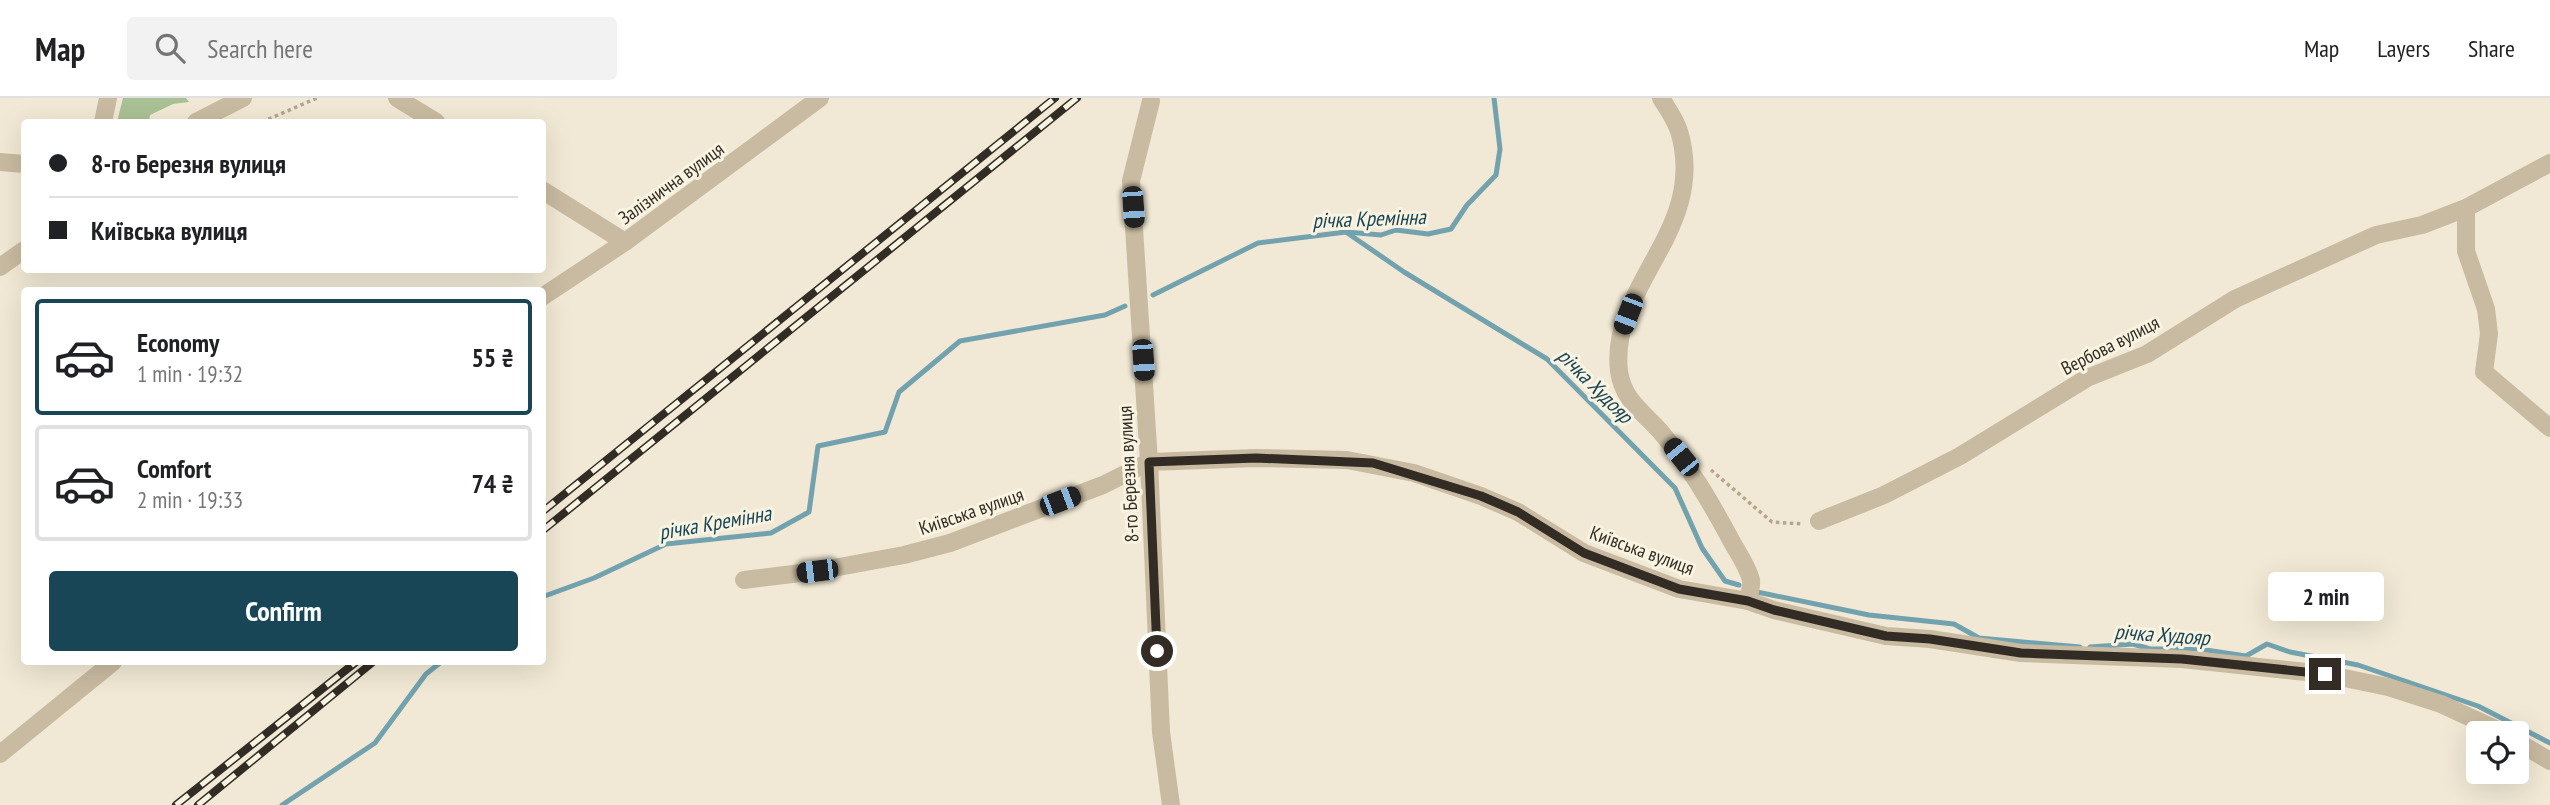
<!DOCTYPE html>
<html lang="en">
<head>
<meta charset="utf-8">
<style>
  :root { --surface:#fff; --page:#f2f2f2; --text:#202124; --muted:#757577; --line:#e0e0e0; --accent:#194656 }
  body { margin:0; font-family:"PT Sans Narrow",sans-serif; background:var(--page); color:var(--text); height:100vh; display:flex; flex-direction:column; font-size:26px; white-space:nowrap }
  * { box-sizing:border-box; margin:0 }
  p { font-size:23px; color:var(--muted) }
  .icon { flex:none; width:38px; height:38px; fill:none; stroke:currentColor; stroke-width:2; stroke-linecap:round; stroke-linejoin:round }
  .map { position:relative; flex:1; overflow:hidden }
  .panel { position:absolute; left:21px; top:189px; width:525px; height:378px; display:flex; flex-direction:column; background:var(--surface); border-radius:7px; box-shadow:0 7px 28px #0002 }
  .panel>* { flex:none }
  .top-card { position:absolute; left:21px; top:21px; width:525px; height:154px; border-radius:7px; box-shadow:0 7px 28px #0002; display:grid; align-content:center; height:154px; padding:0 28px; background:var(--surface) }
  .controls { position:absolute; left:2466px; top:623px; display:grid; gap:14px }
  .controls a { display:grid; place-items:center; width:63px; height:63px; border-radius:7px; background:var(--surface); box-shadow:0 7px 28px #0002; font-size:35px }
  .end { position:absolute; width:32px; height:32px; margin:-16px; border:9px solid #332c24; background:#fff; box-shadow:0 0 0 4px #fff }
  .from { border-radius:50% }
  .bubble { position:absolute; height:49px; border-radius:7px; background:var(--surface); box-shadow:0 7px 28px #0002; font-size:23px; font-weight:800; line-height:49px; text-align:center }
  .car { position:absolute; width:21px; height:42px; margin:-21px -10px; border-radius:9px; box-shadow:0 0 5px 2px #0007; background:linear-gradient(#222 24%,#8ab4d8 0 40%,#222 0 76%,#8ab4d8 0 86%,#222 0) }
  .top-card b { display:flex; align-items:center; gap:24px; height:66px; font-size:26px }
  .top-card b+b { border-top:2px solid var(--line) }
  .top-card i { width:18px; height:18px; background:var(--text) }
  ul { padding:12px 0 0; list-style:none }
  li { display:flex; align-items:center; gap:21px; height:116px; margin:0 14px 10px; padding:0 14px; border:4px solid var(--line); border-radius:7px }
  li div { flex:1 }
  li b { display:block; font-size:26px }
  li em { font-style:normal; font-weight:800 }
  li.selected { border-color:var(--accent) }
  li>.icon { width:63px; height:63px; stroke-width:1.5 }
  .cta { display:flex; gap:14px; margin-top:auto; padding:14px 28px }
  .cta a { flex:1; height:80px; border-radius:7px; background:var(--accent); color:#fff; font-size:28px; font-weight:800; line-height:80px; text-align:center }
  header { display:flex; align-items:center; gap:42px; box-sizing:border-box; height:98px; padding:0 35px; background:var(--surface); border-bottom:2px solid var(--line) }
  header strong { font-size:33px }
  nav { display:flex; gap:38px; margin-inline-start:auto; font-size:24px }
  .search { width:490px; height:63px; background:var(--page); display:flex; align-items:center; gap:18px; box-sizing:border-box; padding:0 24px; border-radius:7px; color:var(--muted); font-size:26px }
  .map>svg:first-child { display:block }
</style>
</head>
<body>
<header>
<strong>Map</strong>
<div class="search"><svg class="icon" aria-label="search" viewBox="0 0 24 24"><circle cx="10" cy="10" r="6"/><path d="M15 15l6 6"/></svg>Search here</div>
<nav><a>Map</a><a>Layers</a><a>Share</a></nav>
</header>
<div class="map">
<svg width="2550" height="707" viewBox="0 0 2550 707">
  <rect width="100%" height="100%" fill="#f1e9d5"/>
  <path fill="#aac095" d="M123,0H186L189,4L173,6L150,17L149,24H117Z"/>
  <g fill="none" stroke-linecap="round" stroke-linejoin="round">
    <g stroke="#73a2af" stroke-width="5">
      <path d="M1346,134L1404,174L1547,261L1675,390L1702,450L1725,483L1739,487"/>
      <path d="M1153,197L1258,145L1346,134L1381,137L1396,132L1428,136L1451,131L1467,107L1496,77L1500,51L1494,0"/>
      <path d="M1757,494L1869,517L1954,526L1979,540L2080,549"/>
      <path d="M542,499L594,480L666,446L771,435L809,414L818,348L885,334L899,294L960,243L1105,217L1125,208"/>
      <path d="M2090,549L2133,546L2150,551H2199L2246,558L2267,546L2290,554L2358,567L2478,608L2550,645"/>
      <path d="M282,707L375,645L426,576L441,564"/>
    </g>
    <g stroke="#b5a58c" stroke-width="3.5" stroke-dasharray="3.5 3.5" stroke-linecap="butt">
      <path d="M262,24L317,0"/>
      <path d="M1711,372L1772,424L1803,426"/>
    </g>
    <g stroke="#c9bba1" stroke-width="18">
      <path d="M397,0L436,24"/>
      <path d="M1661,0C1667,10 1675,21 1679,33C1709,132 1609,186 1619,273C1623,302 1642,313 1660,333C1689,367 1711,405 1732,444C1738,455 1748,469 1751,482C1752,488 1749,497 1748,503"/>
      <path d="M1151,3L1131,83L1149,364L1161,634L1171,707"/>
      <path d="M103,24L108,0"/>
      <path d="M196,24L243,0"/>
      <path d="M0,64L24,66"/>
      <path d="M542,92L625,144"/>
      <path d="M2466,110V153L2486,211L2489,236L2484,274L2550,330"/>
      <path d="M0,169L24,152"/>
      <path d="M542,199L625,144L820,0"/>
      <path d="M1819,423L1884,397L1960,358L2087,280L2147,256L2235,201L2376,137L2422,127L2466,110L2550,65"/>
      <path d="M744,482L817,473L904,457L950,445L1103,387L1149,364L1256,360L1347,362L1414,375L1481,398L1518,414L1584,455L1679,491L1748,503L1774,512L1886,538L1930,541L2021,555L2182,561L2325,576L2388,589L2441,606L2504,635"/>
      <path d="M2516,643L2550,663"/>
      <path d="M0,656L113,564"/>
    </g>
    <defs>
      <g id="rail">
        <path d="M542,414L1055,0"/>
        <path d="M542,433L1077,0"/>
        <path d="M176,707L356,564"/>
        <path d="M198,707L373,564"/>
      </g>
    </defs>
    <use href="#rail" stroke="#332c24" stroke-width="8"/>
    <use href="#rail" stroke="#f9f3e1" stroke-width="5" stroke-dasharray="16" stroke-linecap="butt"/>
  </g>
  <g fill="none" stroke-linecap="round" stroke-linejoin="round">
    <path stroke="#332c24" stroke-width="9" d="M1157,553L1149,364L1256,360L1373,365L1481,398L1518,414L1584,455L1679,491L1748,503L1774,512L1886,538L1930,541L2021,555L2182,561L2325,576"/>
  </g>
  <g text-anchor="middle" stroke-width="6" stroke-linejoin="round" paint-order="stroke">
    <g font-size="19" fill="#332c24" stroke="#f9f3e1">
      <text transform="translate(671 85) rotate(-36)" y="7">Залізнична вулиця</text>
      <text transform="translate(2110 247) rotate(-27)" y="7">Вербова вулиця</text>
      <text transform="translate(1128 376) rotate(-93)" y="7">8-го Березня вулиця</text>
      <text transform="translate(971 413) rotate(-19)" y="7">Київська вулиця</text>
      <text transform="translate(1642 452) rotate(20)" y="7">Київська вулиця</text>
    </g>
    <g font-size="21" font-style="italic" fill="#194656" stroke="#f9f3e1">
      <text transform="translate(1369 121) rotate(-2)" y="7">річка Кремінна</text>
      <text transform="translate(1595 288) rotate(45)" y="7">річка Худояр</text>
      <text transform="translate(715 425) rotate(-10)" y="7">річка Кремінна</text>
      <text transform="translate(2162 537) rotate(4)" y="7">річка Худояр</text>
    </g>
  </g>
</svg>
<div class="controls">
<a><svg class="icon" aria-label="locate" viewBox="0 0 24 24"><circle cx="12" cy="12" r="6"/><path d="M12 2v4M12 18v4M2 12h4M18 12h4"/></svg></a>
</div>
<i class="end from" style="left:1157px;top:553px"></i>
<i class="end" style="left:2325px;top:576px"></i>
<div class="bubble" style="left:2268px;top:474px;width:116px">2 min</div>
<i class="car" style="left:1133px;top:109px;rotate:176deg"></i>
<i class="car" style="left:1628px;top:216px;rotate:201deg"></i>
<i class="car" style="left:1143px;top:262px;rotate:176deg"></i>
<i class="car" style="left:1681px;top:359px;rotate:321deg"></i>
<i class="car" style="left:1060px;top:403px;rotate:69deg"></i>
<i class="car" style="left:817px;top:473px;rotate:263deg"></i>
<div class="top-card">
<b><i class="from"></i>8-го Березня вулиця</b>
<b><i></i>Київська вулиця</b>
</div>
<section class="panel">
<ul>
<li class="selected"><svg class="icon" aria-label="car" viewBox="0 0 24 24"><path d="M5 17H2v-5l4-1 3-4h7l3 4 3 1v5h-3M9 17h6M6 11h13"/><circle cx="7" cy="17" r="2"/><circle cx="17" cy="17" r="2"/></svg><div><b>Economy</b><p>1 min · 19:32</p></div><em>55 ₴</em></li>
<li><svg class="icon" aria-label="car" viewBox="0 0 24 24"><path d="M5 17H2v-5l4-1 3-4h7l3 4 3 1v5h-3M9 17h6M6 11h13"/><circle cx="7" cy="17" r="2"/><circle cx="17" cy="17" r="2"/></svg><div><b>Comfort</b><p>2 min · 19:33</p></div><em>74 ₴</em></li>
</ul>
<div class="cta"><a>Confirm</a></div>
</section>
</div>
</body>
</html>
